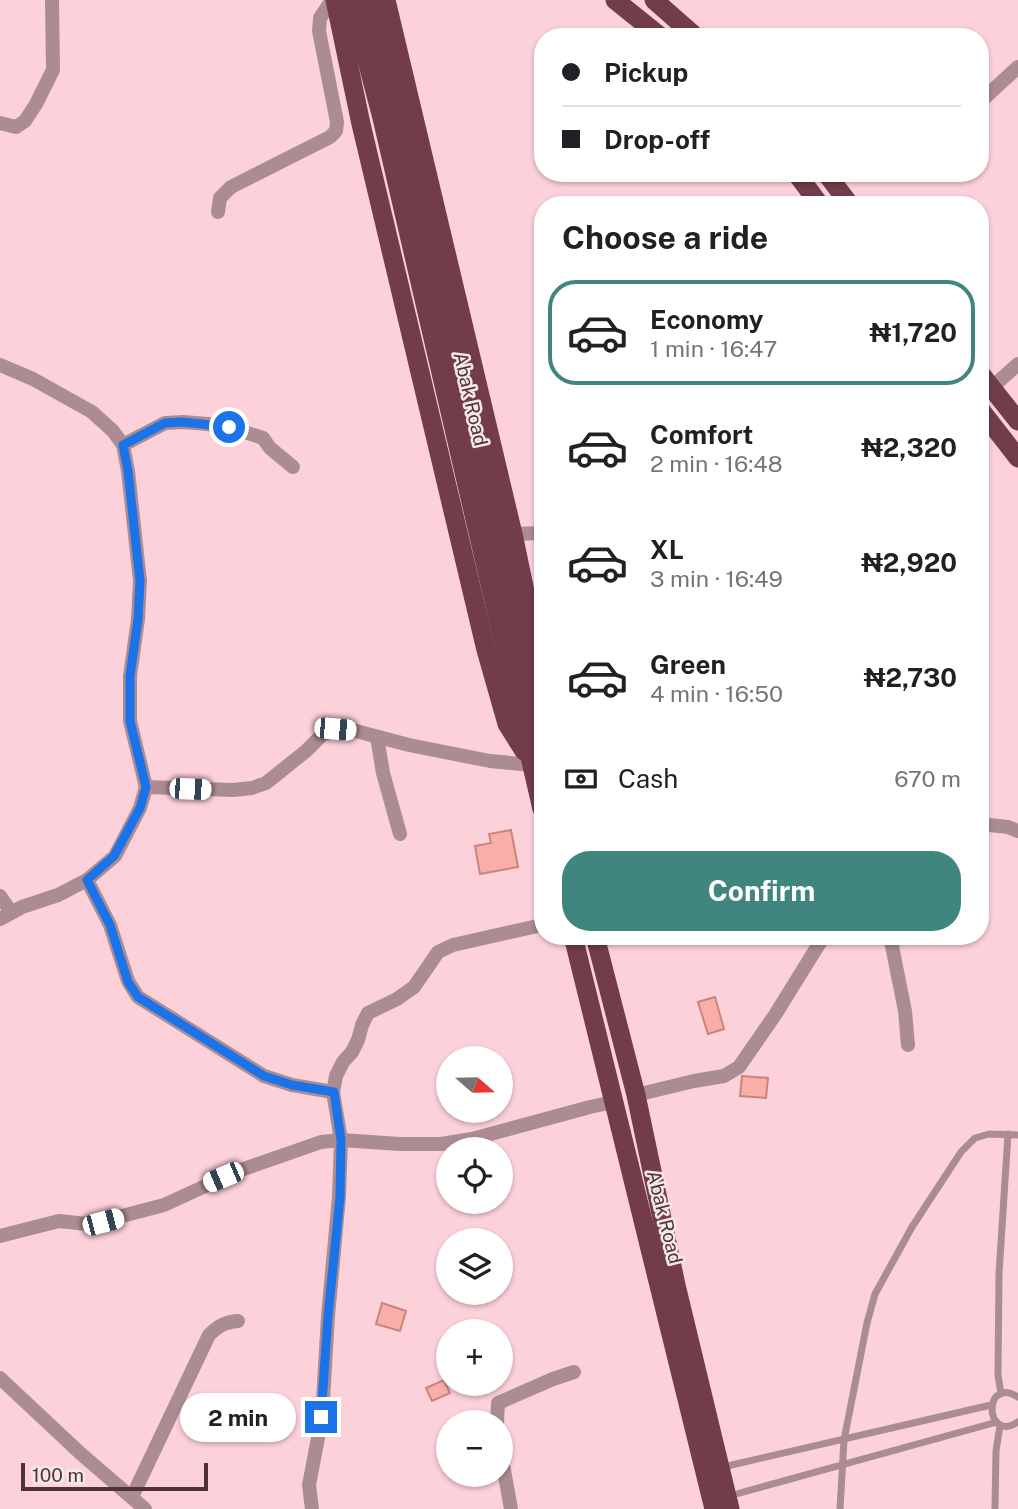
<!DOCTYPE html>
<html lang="en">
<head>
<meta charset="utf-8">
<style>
  :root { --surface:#fff; --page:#f6f6f6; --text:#202124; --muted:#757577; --line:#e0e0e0; --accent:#40867e }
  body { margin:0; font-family:"Public Sans",sans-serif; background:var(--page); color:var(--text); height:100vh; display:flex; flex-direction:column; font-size:26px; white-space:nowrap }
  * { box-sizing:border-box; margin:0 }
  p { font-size:23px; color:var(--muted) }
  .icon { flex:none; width:38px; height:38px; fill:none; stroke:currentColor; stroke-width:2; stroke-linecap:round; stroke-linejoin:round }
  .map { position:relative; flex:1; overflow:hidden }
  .sheet { position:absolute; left:534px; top:196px; width:455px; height:749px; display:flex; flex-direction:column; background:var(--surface); border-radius:28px; box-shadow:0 2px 5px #0004 }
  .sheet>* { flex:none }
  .banner { position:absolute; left:534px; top:28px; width:455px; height:154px; border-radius:28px; box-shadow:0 2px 5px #0004; display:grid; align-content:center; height:154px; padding:0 28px; background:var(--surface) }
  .needle { width:46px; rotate:110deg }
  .controls { position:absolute; left:436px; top:1046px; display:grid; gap:14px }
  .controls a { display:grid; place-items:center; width:77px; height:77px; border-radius:50%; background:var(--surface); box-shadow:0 2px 5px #0004; font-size:35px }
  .scale { position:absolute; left:21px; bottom:18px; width:187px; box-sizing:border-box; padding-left:7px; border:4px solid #4e3238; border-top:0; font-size:19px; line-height:24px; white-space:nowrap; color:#4e3238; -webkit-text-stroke:5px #f6e7ea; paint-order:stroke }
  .end { position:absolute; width:32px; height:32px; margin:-16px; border:9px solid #1a73e8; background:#fff; box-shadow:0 0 0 4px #fff }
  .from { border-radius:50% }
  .bubble { position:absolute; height:49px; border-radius:24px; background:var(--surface); box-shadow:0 2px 5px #0004; font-size:23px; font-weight:700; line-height:49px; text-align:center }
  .car { position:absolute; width:21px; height:42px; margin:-21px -10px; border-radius:9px; box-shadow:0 0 5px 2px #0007; background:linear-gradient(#fff 24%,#345 0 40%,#fff 0 76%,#345 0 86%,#fff 0) }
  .banner b { display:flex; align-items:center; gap:24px; height:66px; font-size:26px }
  .banner b+b { border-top:2px solid var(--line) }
  .banner i { width:18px; height:18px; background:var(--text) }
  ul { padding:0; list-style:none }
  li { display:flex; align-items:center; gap:21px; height:105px; margin:0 14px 10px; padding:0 14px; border:4px solid transparent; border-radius:28px }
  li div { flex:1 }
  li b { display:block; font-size:26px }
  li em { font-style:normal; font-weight:700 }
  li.active { border-color:var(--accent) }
  li>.icon { width:63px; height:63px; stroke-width:1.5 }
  h2 { padding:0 28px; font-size:32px; line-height:84px }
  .pay { display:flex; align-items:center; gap:18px; height:77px; padding:0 28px; font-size:26px }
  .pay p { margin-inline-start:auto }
  .primary-button { display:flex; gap:14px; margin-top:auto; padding:14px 28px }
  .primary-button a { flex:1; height:80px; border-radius:28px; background:var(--accent); color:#fff; font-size:28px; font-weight:700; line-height:80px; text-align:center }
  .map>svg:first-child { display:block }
</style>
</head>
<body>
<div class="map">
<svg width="1018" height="1509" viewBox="0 0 1018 1509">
  <rect width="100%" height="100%" fill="#fdd1da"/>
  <g fill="#f9afa8" stroke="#c8857f" stroke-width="2">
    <path d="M511,830L518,867L480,874L475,846L491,843L489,834Z"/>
    <path d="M715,997L724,1029L708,1034L698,1002Z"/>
    <path d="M742,1076L768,1078L766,1098L740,1096Z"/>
    <path d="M382,1303L406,1311L400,1331L376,1324Z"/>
    <path d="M444,1380L450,1393L432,1401L426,1388Z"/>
  </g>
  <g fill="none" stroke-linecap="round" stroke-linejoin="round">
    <g stroke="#ab8c92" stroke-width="7">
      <path d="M1001,1394L998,1375L999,1274L1008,1134"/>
      <path d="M1018,1397C983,1375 984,1444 1018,1422"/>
      <path d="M723,1467L991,1405"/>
      <path d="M729,1496L997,1422"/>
      <path d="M840,1509L844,1440L867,1323L875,1294L912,1227L961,1152L975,1138L989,1134L1018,1135"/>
      <path d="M995,1509L996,1451L1000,1425"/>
    </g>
    <g stroke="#ab8c92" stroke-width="14">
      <path d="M980,102L1018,67"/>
      <path d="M0,123L16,127L25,121L36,104L53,70L52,0"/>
      <path d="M218,212L220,198L231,187L330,137L336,131L337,122L319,31L320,18L332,0"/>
      <path d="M0,365L33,379L92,412L113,431L123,445L128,471L140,581L138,619L130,676V721L146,787L140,808L115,856L87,880L58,895L22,907L0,919"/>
      <path d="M980,398L1018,364"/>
      <path d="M123,445L165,423L183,422L208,424L229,427L263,438L270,448L293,467"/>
      <path d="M513,534L542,533"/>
      <path d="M377,737L383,773L400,834"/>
      <path d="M146,787L233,790L252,788L266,783L306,751L322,735L335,729L356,731L409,745L490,761L532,765"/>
      <path d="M980,824L1008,827L1018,831"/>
      <path d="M87,880L110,925L128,981L138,997L264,1076L292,1085L333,1092"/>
      <path d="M0,896L11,912"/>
      <path d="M890,936L905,1011L908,1045"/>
      <path d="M636,1095L694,1081L724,1076L739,1067L775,1015L824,936"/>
      <path d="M0,1236L59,1221L87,1224L103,1221L164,1205L238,1171L321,1142L341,1140L400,1144H441L472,1139L590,1107L613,1102"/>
      <path d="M0,1378L80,1453L145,1509"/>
      <path d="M497,1423L498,1403L553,1379L574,1372"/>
      <path d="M500,1448L511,1509"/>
      <path d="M132,1497L209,1335C218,1326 225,1322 238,1321"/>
      <path d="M312,1509L309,1485L322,1417L328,1316L339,1197L341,1140L333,1092L336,1076L343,1062L352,1052L358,1040L362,1025L368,1013L397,999L414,987L438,952L453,945L542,925"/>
    </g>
    <g stroke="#723c4a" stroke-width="19">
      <path d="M335,0L361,124L486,650L507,724L524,751"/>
      <path d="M351,0L382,118L542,809"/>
      <path d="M370,0L498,549L542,731"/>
      <path d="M386,0L513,534L542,672"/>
      <path d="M615,0L661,37"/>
      <path d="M654,0L696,37"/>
      <path d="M796,173L820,205"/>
      <path d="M826,173L850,205"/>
      <path d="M980,373L1018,421"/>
      <path d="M980,409L1018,458"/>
      <path d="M573,936L714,1509"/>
      <path d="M595,936L636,1095L676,1285L730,1509"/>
    </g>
  </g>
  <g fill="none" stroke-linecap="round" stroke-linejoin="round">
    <path stroke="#1a73e8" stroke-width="9" d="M229,427L183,422L165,423L123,445L128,471L140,581L138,619L130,676V721L146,787L140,808L114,856L87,880L110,925L128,982L138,997L264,1076L292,1085L334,1092L341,1140L340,1197L328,1316L321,1417"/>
  </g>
  <g text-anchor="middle" stroke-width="5" stroke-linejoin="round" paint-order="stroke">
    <g font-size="19" fill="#4e3238" stroke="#f6e7ea">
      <text transform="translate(471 399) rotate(77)" y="7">Abak Road</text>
      <text transform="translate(665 1217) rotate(76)" y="7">Abak Road</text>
    </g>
  </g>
</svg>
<div class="controls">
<a><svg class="needle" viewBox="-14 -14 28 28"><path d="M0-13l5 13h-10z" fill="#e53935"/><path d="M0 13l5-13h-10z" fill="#757577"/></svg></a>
<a><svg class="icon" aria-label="locate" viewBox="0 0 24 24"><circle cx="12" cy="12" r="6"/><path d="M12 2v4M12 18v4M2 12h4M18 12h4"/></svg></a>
<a><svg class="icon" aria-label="layers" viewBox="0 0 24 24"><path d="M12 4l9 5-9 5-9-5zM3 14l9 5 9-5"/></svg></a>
<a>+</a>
<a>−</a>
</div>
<div class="scale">100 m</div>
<i class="end from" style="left:229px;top:427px"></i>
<i class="end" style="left:321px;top:1417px"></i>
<div class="bubble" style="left:180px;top:1393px;width:116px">2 min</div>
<i class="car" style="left:335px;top:729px;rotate:95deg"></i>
<i class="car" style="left:190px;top:789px;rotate:92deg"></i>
<i class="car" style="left:223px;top:1177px;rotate:247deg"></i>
<i class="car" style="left:103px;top:1222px;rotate:75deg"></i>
<div class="banner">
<b><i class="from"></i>Pickup</b>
<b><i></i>Drop-off</b>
</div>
<section class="sheet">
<h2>Choose a ride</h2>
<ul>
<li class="active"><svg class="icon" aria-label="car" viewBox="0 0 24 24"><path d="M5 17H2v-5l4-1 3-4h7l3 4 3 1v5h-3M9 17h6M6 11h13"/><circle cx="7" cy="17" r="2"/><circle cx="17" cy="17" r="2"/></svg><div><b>Economy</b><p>1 min · 16:47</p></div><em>₦1,720</em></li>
<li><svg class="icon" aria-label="car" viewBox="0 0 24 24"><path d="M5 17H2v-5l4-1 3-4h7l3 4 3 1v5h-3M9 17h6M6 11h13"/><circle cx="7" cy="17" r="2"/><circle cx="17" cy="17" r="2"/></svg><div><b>Comfort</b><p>2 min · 16:48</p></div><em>₦2,320</em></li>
<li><svg class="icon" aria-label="car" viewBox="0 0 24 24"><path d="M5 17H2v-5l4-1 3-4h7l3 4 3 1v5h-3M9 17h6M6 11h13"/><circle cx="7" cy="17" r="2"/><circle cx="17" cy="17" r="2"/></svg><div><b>XL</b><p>3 min · 16:49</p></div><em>₦2,920</em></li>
<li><svg class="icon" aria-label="car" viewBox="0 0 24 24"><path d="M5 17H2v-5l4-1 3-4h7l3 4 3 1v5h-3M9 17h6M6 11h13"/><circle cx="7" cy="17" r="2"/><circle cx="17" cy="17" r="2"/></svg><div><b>Green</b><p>4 min · 16:50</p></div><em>₦2,730</em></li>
</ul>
<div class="pay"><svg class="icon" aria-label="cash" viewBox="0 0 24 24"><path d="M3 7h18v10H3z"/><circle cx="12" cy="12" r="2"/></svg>Cash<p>670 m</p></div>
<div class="primary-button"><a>Confirm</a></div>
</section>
</div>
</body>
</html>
